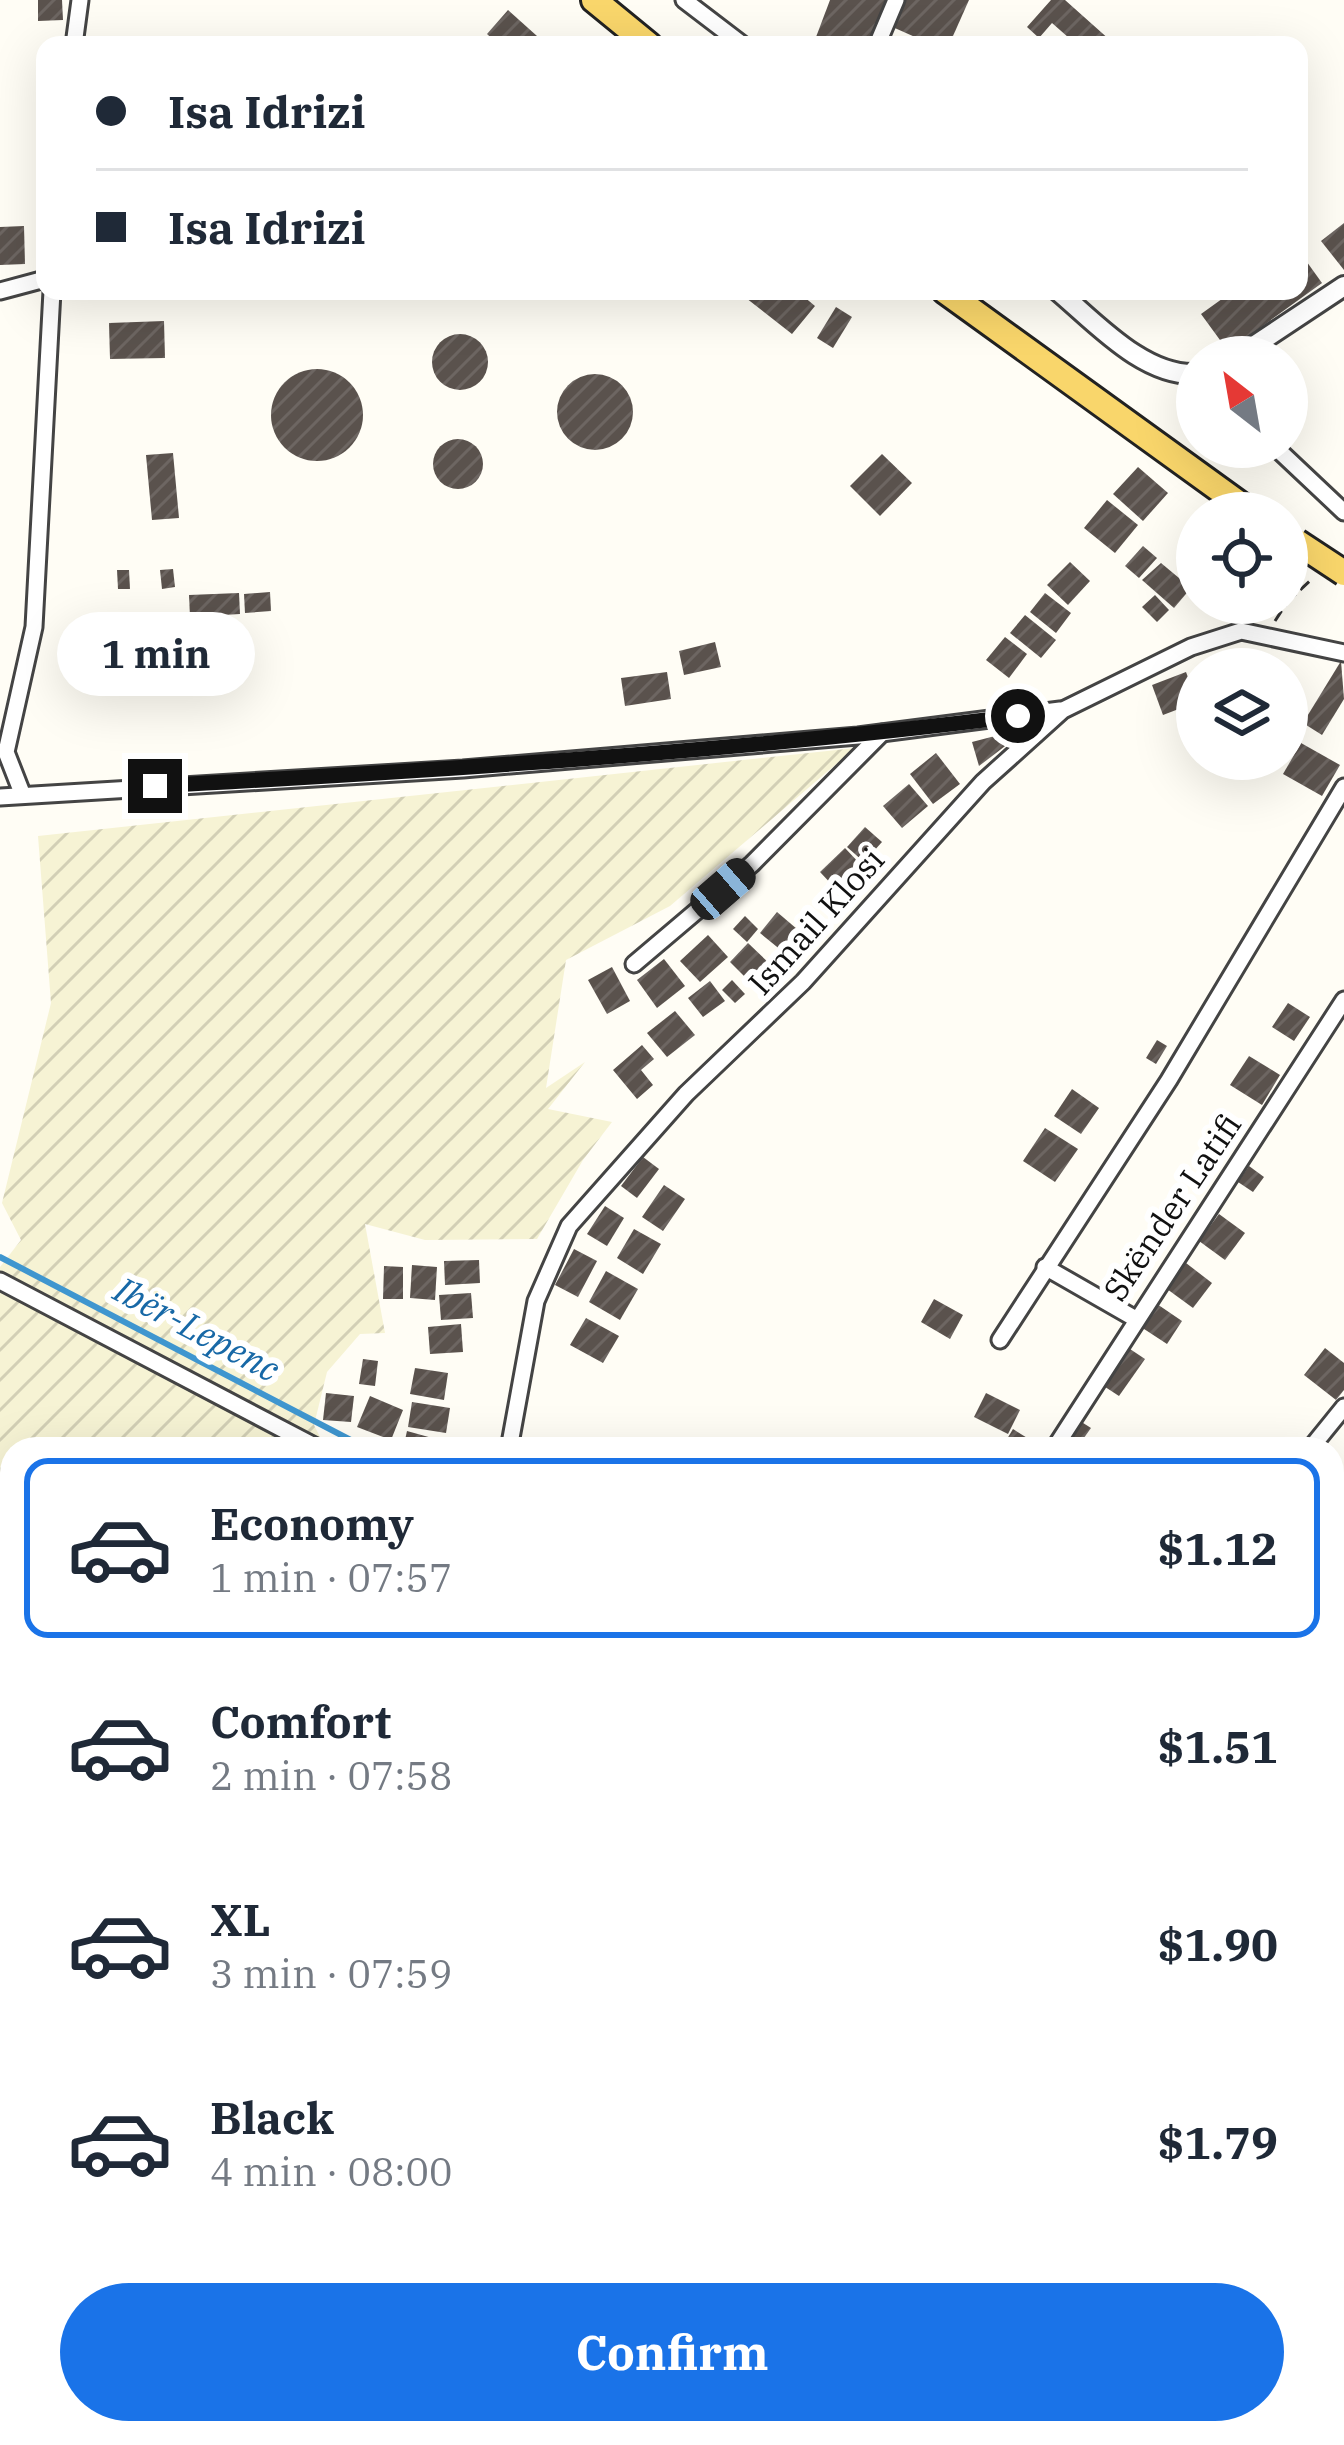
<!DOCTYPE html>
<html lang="en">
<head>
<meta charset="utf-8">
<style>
  :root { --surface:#fff; --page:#f6f6f7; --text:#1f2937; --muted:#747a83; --line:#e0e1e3; --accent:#1a73e8 }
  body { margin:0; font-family:"IBM Plex Serif",serif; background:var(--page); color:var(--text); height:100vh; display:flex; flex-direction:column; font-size:45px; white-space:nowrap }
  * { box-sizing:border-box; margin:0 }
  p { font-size:39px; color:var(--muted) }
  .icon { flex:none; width:66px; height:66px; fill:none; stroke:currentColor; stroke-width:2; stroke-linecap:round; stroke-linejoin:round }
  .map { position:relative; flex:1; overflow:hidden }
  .side { position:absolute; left:0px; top:1437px; width:1344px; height:1008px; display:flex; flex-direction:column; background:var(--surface); border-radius:36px 36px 0 0; box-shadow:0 12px 48px #0002 }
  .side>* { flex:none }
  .top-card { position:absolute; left:36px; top:36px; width:1272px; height:264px; border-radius:24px; box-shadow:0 12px 48px #0002; display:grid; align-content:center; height:264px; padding:0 60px; background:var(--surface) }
  .needle { width:78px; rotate:329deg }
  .fabs { position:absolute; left:1176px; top:336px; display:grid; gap:24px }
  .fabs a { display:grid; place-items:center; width:132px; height:132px; border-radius:50%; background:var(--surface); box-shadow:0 12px 48px #0002; font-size:60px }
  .end { position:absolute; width:54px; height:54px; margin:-27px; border:15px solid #111; background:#fff; box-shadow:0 0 0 6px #fff }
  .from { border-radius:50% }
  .bubble { position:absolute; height:84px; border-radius:42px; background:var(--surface); box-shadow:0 12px 48px #0002; font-size:39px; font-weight:800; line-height:84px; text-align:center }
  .car { position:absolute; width:36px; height:72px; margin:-36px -18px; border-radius:15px; box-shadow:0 0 9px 3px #0007; background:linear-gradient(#222 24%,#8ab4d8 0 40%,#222 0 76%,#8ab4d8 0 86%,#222 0) }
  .top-card b { display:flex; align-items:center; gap:42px; height:114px; font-size:45px }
  .top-card b+b { border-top:3px solid var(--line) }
  .top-card i { width:30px; height:30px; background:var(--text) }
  ul { padding:21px 0 0; list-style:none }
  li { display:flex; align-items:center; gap:36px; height:180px; margin:0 24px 18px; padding:0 36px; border:6px solid transparent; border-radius:24px }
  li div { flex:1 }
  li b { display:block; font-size:45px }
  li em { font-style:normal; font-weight:800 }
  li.on { border-color:var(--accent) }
  li>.icon { width:108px; height:108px; stroke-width:1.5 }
  .button { display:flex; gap:24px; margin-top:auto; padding:24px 60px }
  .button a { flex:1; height:138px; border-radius:72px; background:var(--accent); color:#fff; font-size:48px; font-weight:800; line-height:138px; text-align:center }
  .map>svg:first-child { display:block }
</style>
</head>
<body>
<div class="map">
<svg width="1344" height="2445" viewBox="0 0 1344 2445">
  <defs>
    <pattern id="farmland-furrows" width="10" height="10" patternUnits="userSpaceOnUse" patternTransform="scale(3)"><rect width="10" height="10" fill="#f6f3d4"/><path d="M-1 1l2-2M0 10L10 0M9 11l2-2" fill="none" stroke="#d2cfb5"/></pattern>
    <pattern id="building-hatch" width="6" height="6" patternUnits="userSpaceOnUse" patternTransform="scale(3)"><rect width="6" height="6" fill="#5a524d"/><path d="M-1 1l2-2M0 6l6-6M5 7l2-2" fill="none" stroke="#6d6662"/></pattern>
  </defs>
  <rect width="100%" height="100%" fill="#fffdf5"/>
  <g fill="url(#farmland-furrows)">
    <path d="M855,748L670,906L566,960L546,1088L585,1062L548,1109L612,1122L583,1160L537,1239L425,1240L365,1224L385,1333L360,1334L327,1372L314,1425L326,1449H12V2433H34L43,2445H0V1267L21,1240L2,1203L51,1003L38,836Z"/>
    <path d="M51,2433H135L131,2438L139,2445H60Z"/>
  </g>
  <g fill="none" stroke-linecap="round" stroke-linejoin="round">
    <g stroke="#3f96cf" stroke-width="6">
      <path d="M0,1257L368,1449"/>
      <path d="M1332,1670L1344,1668"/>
    </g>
  </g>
  <g fill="url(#building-hatch)">
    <path d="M38,0H62L63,20L38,21Z"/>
    <path d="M830,0H886L869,45H813Z"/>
    <path d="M899,0H969L949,45H933L888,25Z"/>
    <path d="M1051,0H1065L1111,41L1077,45L1052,23L1039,38L1027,27Z"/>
    <path d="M508,10L547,45H499L487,34Z"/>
    <path d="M1344,223V270L1321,241Z"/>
    <path d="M24,226L25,264L0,265V227Z"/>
    <path d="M1299,251L1322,283L1228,351L1201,314L1233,291H1299Z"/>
    <path d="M737,291H807L803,296L815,306L792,334Z"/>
    <path d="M836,307L852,317L833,348L817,338Z"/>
    <path d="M164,321L165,358L110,359L109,323Z"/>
    <circle cx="460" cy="362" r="28"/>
    <circle cx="317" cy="415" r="46"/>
    <circle cx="595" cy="412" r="38"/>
    <circle cx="458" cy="464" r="25"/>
    <path d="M173,453L179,518L152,520L146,455Z"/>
    <path d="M882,454L912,483L880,516L850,486Z"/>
    <path d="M1138,467L1168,493L1143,521L1113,494Z"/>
    <path d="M1107,500L1138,525L1115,553L1084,528Z"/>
    <path d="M1143,546L1157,558L1139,578L1125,566Z"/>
    <path d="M1070,562L1090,581L1068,605L1047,585Z"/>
    <path d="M1161,563L1191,588L1174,608L1142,580Z"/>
    <path d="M173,569L175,587L162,589L160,570Z"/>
    <path d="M117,570H129L130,589H118Z"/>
    <path d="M270,592L271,611L245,613L244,594Z"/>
    <path d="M239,593L240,614L190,617L189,595Z"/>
    <path d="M1045,593L1071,613L1056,633L1030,612Z"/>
    <path d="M1155,595L1169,610L1157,622L1142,607Z"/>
    <path d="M1025,615L1056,640L1041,658L1010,633Z"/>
    <path d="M1005,637L1027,654L1009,678L986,660Z"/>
    <path d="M715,642L721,667L684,675L679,651Z"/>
    <path d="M1341,661L1344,699L1322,735L1303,723Z"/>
    <path d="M667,672L671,699L625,706L621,678Z"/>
    <path d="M1186,672L1197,702L1163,715L1152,685Z"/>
    <path d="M1030,727L979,766L972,742Z"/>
    <path d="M1301,743L1340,765L1322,796L1283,774Z"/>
    <path d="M936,753L960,784L933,804L910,774Z"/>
    <path d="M909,784L928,806L902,828L883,806Z"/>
    <path d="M865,827L882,842L864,862L847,847Z"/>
    <path d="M845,848L861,865L835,888L820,872Z"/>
    <path d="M777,912L804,935L787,955L760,933Z"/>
    <path d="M745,916L758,929L747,942L733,929Z"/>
    <path d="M708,935L728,957L700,982L680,961Z"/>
    <path d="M748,943L771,965L752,984L730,962Z"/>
    <path d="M664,959L685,986L657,1008L637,980Z"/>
    <path d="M612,967L630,1001L607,1014L588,980Z"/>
    <path d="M732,980L745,994L735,1003L722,990Z"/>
    <path d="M710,981L725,1001L703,1017L688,998Z"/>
    <path d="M1288,1003L1310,1017L1294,1041L1272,1027Z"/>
    <path d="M675,1011L695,1035L667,1057L647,1033Z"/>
    <path d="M1157,1040L1167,1046L1156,1064L1146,1058Z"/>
    <path d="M642,1045L654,1059L641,1070L653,1085L637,1099L613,1070Z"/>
    <path d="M1249,1056L1280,1075L1262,1105L1230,1085Z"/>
    <path d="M1072,1089L1099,1108L1081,1134L1054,1116Z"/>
    <path d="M1045,1128L1078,1149L1055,1182L1023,1161Z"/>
    <path d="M643,1157L659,1169L637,1198L621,1186Z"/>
    <path d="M1249,1166L1264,1177L1253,1192L1238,1182Z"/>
    <path d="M664,1185L685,1199L663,1231L642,1217Z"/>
    <path d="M605,1206L624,1218L607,1246L587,1234Z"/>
    <path d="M1219,1214L1245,1233L1225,1260L1199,1241Z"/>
    <path d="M634,1229L661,1244L643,1274L617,1258Z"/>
    <path d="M574,1249L597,1261L578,1297L555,1285Z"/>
    <path d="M479,1260L480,1283L445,1285L444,1261Z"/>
    <path d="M1186,1263L1212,1283L1193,1308L1167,1289Z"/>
    <path d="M412,1265L437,1267L435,1300L410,1298Z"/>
    <path d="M384,1266L403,1267V1299H383Z"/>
    <path d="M606,1271L638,1289L620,1320L589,1302Z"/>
    <path d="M471,1293L473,1318L441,1320L439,1295Z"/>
    <path d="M934,1299L963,1315L950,1339L921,1322Z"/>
    <path d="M1157,1304L1182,1321L1167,1344L1141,1327Z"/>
    <path d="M586,1318L619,1336L603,1363L570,1345Z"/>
    <path d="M461,1324L463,1352L430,1354L428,1327Z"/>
    <path d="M199,1327L230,1339L222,1359L198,1350Z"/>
    <path d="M1124,1345L1145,1359L1119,1396L1099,1383Z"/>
    <path d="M1325,1348L1344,1363V1390L1336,1400L1304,1375Z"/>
    <path d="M363,1359L378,1361L375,1386L359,1384Z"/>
    <path d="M415,1368L448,1373L444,1400L410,1394Z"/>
    <path d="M326,1393L354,1396L351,1422L323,1420Z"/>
    <path d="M986,1393L1020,1410L1008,1434L974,1417Z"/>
    <path d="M370,1396L403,1410L391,1440L357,1427Z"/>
    <path d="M412,1402L450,1408L446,1433L408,1427Z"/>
    <path d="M1080,1421L1091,1428L1076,1449H1068L1062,1445Z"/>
    <path d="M1013,1429L1045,1449H1001Z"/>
    <path d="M407,1431L443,1441L441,1449H403Z"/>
  </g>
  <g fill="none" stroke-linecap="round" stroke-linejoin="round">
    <defs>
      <g id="minor">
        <path d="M684,0L743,45"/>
        <path d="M74,45L80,0"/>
        <path d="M877,45L896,0"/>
        <path d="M0,291L45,279"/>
        <path d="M1275,447L1344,512"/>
        <path d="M22,793L6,752L34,627L52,291"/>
        <path d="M0,797L463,769L858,736L1060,710"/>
        <path d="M634,964L752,864L882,733"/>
        <path d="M1045,1267L1134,1318"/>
        <path d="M0,1281L320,1449"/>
        <path d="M1000,1340L1169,1080L1344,787"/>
        <path d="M509,1449L536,1301L569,1226L686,1094L803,982L983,782L1063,710L1191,647L1241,631L1344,653"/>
        <path d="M1054,1449L1344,1000"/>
        <path d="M1310,1449L1344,1407"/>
        <path d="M1332,1686H1344"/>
        <path d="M371,2433L380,2445"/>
        <path d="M404,2445L406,2433"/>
      </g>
      <g id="tertiary">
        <path d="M1058,291C1096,323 1144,377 1197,374"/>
        <path d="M1237,357L1344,286"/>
      </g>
      <g id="primary">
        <path d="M594,0L649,45"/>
        <path d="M945,291L1252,513"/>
      </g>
    </defs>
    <use href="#minor" stroke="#444" stroke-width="21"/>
    <use href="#tertiary" stroke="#444" stroke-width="24"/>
    <use href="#primary" stroke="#222" stroke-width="30"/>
    <g stroke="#333" stroke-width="3" stroke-dasharray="12 6" stroke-linecap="butt">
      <path d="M1287,602L1312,579"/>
      <path d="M1275,621L1286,604"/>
    </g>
    <use href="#minor" stroke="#fff" stroke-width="15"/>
    <use href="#tertiary" stroke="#fff" stroke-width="18"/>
    <use href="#primary" stroke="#f9d66b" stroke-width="24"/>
    <defs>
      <path id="primary-bridge" d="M1297,542L1344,573"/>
    </defs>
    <use href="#primary-bridge" stroke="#222" stroke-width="30" stroke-linecap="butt"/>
    <use href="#primary-bridge" stroke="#f9d66b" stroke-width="24"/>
  </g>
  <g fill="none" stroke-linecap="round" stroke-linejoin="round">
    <path stroke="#111" stroke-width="15" d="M155,786C443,770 731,752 1018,716"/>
  </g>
  <g text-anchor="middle" stroke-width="12" stroke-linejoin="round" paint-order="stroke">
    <g font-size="33" fill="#111" stroke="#fff">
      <text transform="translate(816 921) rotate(-48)" y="12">Ismail Klosi</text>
      <text transform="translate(1172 1207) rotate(-56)" y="12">Skënder Latifi</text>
    </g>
    <g font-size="36" font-style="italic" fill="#1768a6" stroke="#fff">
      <text transform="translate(197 1329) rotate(28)" y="13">Ibër-Lepenc</text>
    </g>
  </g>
</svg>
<div class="fabs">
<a><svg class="needle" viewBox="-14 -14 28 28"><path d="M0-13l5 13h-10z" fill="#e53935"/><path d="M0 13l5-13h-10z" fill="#747a83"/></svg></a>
<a><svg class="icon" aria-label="locate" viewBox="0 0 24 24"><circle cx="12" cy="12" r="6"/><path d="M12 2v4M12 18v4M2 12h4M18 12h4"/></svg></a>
<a><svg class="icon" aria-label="layers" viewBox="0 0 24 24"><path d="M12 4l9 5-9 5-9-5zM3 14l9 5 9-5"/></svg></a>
</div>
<i class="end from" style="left:1018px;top:716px"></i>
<i class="end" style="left:155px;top:786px"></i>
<div class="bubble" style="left:57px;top:612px;width:198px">1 min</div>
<i class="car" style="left:723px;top:889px;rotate:49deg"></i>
<div class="top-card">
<b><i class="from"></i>Isa Idrizi</b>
<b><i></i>Isa Idrizi</b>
</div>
<section class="side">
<ul>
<li class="on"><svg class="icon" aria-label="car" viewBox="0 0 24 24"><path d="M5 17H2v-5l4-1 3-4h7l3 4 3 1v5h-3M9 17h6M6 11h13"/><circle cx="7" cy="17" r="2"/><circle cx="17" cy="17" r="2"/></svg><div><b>Economy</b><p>1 min · 07:57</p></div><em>$1.12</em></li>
<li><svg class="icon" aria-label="car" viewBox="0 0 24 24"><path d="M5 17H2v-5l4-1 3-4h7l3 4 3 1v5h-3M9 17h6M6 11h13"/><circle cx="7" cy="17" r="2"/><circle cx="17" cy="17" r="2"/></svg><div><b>Comfort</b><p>2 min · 07:58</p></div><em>$1.51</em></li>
<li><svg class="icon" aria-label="car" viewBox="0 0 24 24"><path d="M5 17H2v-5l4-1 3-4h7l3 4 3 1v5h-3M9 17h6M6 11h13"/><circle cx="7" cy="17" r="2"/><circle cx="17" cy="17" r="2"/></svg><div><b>XL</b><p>3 min · 07:59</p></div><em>$1.90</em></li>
<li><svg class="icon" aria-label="car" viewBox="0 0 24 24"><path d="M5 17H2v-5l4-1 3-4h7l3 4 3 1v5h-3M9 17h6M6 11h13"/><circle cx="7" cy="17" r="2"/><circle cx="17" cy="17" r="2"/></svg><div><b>Black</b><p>4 min · 08:00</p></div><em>$1.79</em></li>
</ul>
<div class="button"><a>Confirm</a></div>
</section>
</div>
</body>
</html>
